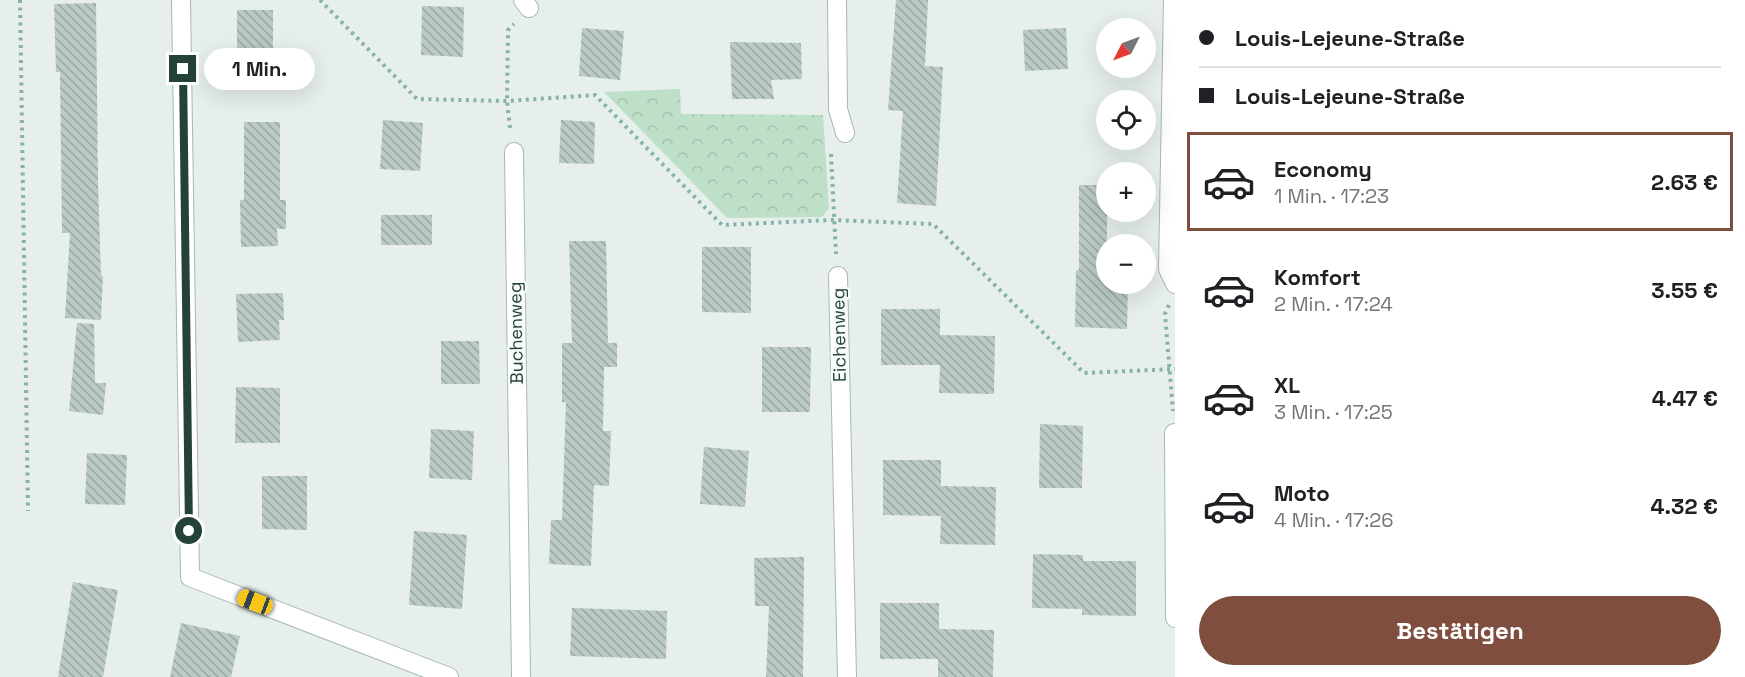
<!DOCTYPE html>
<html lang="de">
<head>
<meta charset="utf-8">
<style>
  :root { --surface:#fff; --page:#f6f6f6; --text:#202124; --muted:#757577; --line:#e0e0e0; --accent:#7f4e3f }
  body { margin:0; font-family:"Space Grotesk",sans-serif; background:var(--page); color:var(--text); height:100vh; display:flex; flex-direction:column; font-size:22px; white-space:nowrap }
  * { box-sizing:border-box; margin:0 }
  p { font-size:20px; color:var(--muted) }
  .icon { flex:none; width:33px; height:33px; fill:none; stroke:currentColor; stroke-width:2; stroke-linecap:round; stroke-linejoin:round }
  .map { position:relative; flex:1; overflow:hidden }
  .panel { display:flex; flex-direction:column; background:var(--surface); width:570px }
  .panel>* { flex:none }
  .top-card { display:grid; align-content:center; height:132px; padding:0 24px; background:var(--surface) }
  .needle { width:39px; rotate:228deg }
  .buttons { position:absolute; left:1096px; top:18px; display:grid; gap:12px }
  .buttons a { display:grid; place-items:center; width:60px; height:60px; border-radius:50%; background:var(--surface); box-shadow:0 6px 24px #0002; font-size:30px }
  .end { position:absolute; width:27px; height:27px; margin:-14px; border:8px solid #24423a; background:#fff; box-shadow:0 0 0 3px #fff }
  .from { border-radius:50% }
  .bubble { position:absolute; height:42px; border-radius:21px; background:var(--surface); box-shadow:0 6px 24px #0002; font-size:20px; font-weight:700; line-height:42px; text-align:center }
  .car { position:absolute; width:18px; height:36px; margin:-18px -9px; border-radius:8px; box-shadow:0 0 4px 2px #0007; background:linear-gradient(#f5c518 24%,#345 0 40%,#f5c518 0 76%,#345 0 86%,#f5c518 0) }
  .top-card b { display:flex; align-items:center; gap:21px; height:57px; font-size:22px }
  .top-card b+b { border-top:2px solid var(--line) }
  .top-card i { width:15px; height:15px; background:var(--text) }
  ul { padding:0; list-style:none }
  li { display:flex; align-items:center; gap:18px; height:99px; margin:0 12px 9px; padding:0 12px; border:3px solid transparent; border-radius:0px }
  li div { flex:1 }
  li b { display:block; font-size:22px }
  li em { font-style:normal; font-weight:700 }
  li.on { border-color:var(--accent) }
  li>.icon { width:54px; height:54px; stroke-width:1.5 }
  .primary-button { display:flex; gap:12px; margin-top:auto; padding:12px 24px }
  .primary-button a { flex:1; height:69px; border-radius:36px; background:var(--accent); color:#fff; font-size:24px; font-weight:700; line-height:69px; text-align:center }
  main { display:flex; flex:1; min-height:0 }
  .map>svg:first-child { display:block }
</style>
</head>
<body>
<main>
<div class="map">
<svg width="1175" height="677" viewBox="0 0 1175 677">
  <defs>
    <pattern id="forest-crowns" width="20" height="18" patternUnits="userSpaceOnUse" patternTransform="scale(1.5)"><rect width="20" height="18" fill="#bfe0c8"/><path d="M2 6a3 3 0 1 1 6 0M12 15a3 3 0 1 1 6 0" fill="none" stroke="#a4c1ad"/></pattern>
    <pattern id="building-back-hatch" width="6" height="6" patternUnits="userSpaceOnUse" patternTransform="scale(1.5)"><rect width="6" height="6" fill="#bbcac4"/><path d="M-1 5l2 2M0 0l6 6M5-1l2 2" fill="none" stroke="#98a6a0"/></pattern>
  </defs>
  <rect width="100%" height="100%" fill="#e6efeb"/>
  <path fill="url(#forest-crowns)" d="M680,89L681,114L823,115L829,208L822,217L727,218L604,92Z"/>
  <g fill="url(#building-back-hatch)">
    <path d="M896,0H928L925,66L943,67L936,206L897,203L903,111L888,110Z"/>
    <path d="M96,3L98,182L101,275L103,276L101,320L65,318L70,233H62L60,72H56L54,4Z"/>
    <path d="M422,6L464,7L463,57L421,55Z"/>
    <rect x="237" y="10" width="36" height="47"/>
    <path d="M582,28L624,31L620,80L579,76Z"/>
    <path d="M1066,28L1068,69L1025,71L1023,30Z"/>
    <path d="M730,42L801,43L802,79L771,80L774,99H732Z"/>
    <path d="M383,120L423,123L420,171L380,169Z"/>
    <path d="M561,120L595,122L594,164L559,163Z"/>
    <path d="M244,122H280V200H286V229H277L278,246L241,247L240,200H244Z"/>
    <path d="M1079,185H1107V284H1128L1127,329L1075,327L1076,270H1079Z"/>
    <rect x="381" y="215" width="51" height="30"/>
    <path d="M569,241H606L608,343H617V367H604L603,431H611L609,486L594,485L591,566L549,564L551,520H562L566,402H562V343H572Z"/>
    <path d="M702,247H751V313L702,312Z"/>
    <path d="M283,293L284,320H279L280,340L238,342L236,294Z"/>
    <path d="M881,309H940V335L995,336L994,394L939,393L940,365H881Z"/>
    <path d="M77,323L94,324L95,383H106L103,415L69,411Z"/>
    <path d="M441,341H479L480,384H441Z"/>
    <path d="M762,347H811L810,412H762Z"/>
    <path d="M236,387L280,388V443H235Z"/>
    <path d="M1040,424L1083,426L1082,488H1039Z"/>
    <path d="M431,429L474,431L472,480L429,478Z"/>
    <path d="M704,447L749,451L745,507L700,504Z"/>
    <path d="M87,453L127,455L125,505L85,504Z"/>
    <path d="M883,460H941V486L996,487L995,545L940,544L941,516L883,515Z"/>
    <path d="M262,476H307V530L262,529Z"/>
    <path d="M414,531L467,535L462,609L409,605Z"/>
    <path d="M1033,554L1083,555V561H1136V616L1082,615V609L1032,608Z"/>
    <path d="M804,557L803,677H766L769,606H755L754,558Z"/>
    <path d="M73,582L118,590L103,677H58Z"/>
    <path d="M880,603H939V629L994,630L993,677H938V659H880Z"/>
    <path d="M572,608L667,611L666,659L570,656Z"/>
    <path d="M181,623L240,636L231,677H170Z"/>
  </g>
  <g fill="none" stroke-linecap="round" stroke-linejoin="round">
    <defs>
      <g id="minor">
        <path d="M181,0L190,577L449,677"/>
        <path d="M523,0L529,8"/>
        <path d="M837,0L838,109L845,133"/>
        <path d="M1173,0L1168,269L1175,284"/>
        <path d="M514,152L521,677"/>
        <path d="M838,276L847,677"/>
        <path d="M1174,433L1175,618"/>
      </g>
    </defs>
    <use href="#minor" stroke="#a8b8b2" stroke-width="20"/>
    <g stroke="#86b3a5" stroke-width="4" stroke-dasharray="3 4.5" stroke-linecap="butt">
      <path d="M20,0L28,511"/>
      <path d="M320,0L417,99L507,101L595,95L722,225L832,220L933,224L1084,373L1175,369"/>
      <path d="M510,128L507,101L508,30L514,24"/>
      <path d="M831,154L836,254"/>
      <path d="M1169,305L1165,314L1173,411"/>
    </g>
    <use href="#minor" stroke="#fff" stroke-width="18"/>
  </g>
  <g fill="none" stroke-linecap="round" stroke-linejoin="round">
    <path stroke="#24423a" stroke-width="8" d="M183,69L189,531"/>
  </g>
  <g text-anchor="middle" stroke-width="5" stroke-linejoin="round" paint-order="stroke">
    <g font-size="18" fill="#24423a" stroke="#f7fbf9">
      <text transform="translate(516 333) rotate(-91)" y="6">Buchenweg</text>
      <text transform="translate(839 335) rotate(-91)" y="6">Eichenweg</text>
    </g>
  </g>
</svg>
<div class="buttons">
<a><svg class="needle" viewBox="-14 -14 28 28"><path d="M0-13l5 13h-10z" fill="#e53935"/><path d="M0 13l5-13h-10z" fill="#757577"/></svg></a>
<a><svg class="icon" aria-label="locate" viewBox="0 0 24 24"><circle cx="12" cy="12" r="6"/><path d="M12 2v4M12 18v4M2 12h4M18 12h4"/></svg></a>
<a>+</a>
<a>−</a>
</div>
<i class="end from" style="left:189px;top:531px"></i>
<i class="end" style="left:183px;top:69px"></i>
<div class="bubble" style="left:204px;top:48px;width:111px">1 Min.</div>
<i class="car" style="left:255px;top:602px;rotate:291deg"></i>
</div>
<section class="panel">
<div class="top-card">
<b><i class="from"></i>Louis-Lejeune-Straße</b>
<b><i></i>Louis-Lejeune-Straße</b>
</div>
<ul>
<li class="on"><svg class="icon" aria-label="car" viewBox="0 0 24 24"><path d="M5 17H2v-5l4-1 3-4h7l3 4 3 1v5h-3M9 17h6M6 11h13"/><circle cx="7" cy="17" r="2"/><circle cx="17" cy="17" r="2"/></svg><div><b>Economy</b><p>1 Min. · 17:23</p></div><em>2.63 €</em></li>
<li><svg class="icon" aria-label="car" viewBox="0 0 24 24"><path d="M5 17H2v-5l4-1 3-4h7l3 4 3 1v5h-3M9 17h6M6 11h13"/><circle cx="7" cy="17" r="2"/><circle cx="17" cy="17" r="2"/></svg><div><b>Komfort</b><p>2 Min. · 17:24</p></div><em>3.55 €</em></li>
<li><svg class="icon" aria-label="car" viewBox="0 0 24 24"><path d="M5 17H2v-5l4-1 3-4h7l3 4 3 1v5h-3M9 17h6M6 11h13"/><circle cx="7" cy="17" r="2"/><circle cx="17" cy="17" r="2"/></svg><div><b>XL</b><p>3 Min. · 17:25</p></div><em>4.47 €</em></li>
<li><svg class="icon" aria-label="car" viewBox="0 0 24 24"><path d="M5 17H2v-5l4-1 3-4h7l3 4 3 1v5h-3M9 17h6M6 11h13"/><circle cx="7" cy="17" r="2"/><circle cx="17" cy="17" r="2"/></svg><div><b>Moto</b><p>4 Min. · 17:26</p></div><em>4.32 €</em></li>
</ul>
<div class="primary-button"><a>Bestätigen</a></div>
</section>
</main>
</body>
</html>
